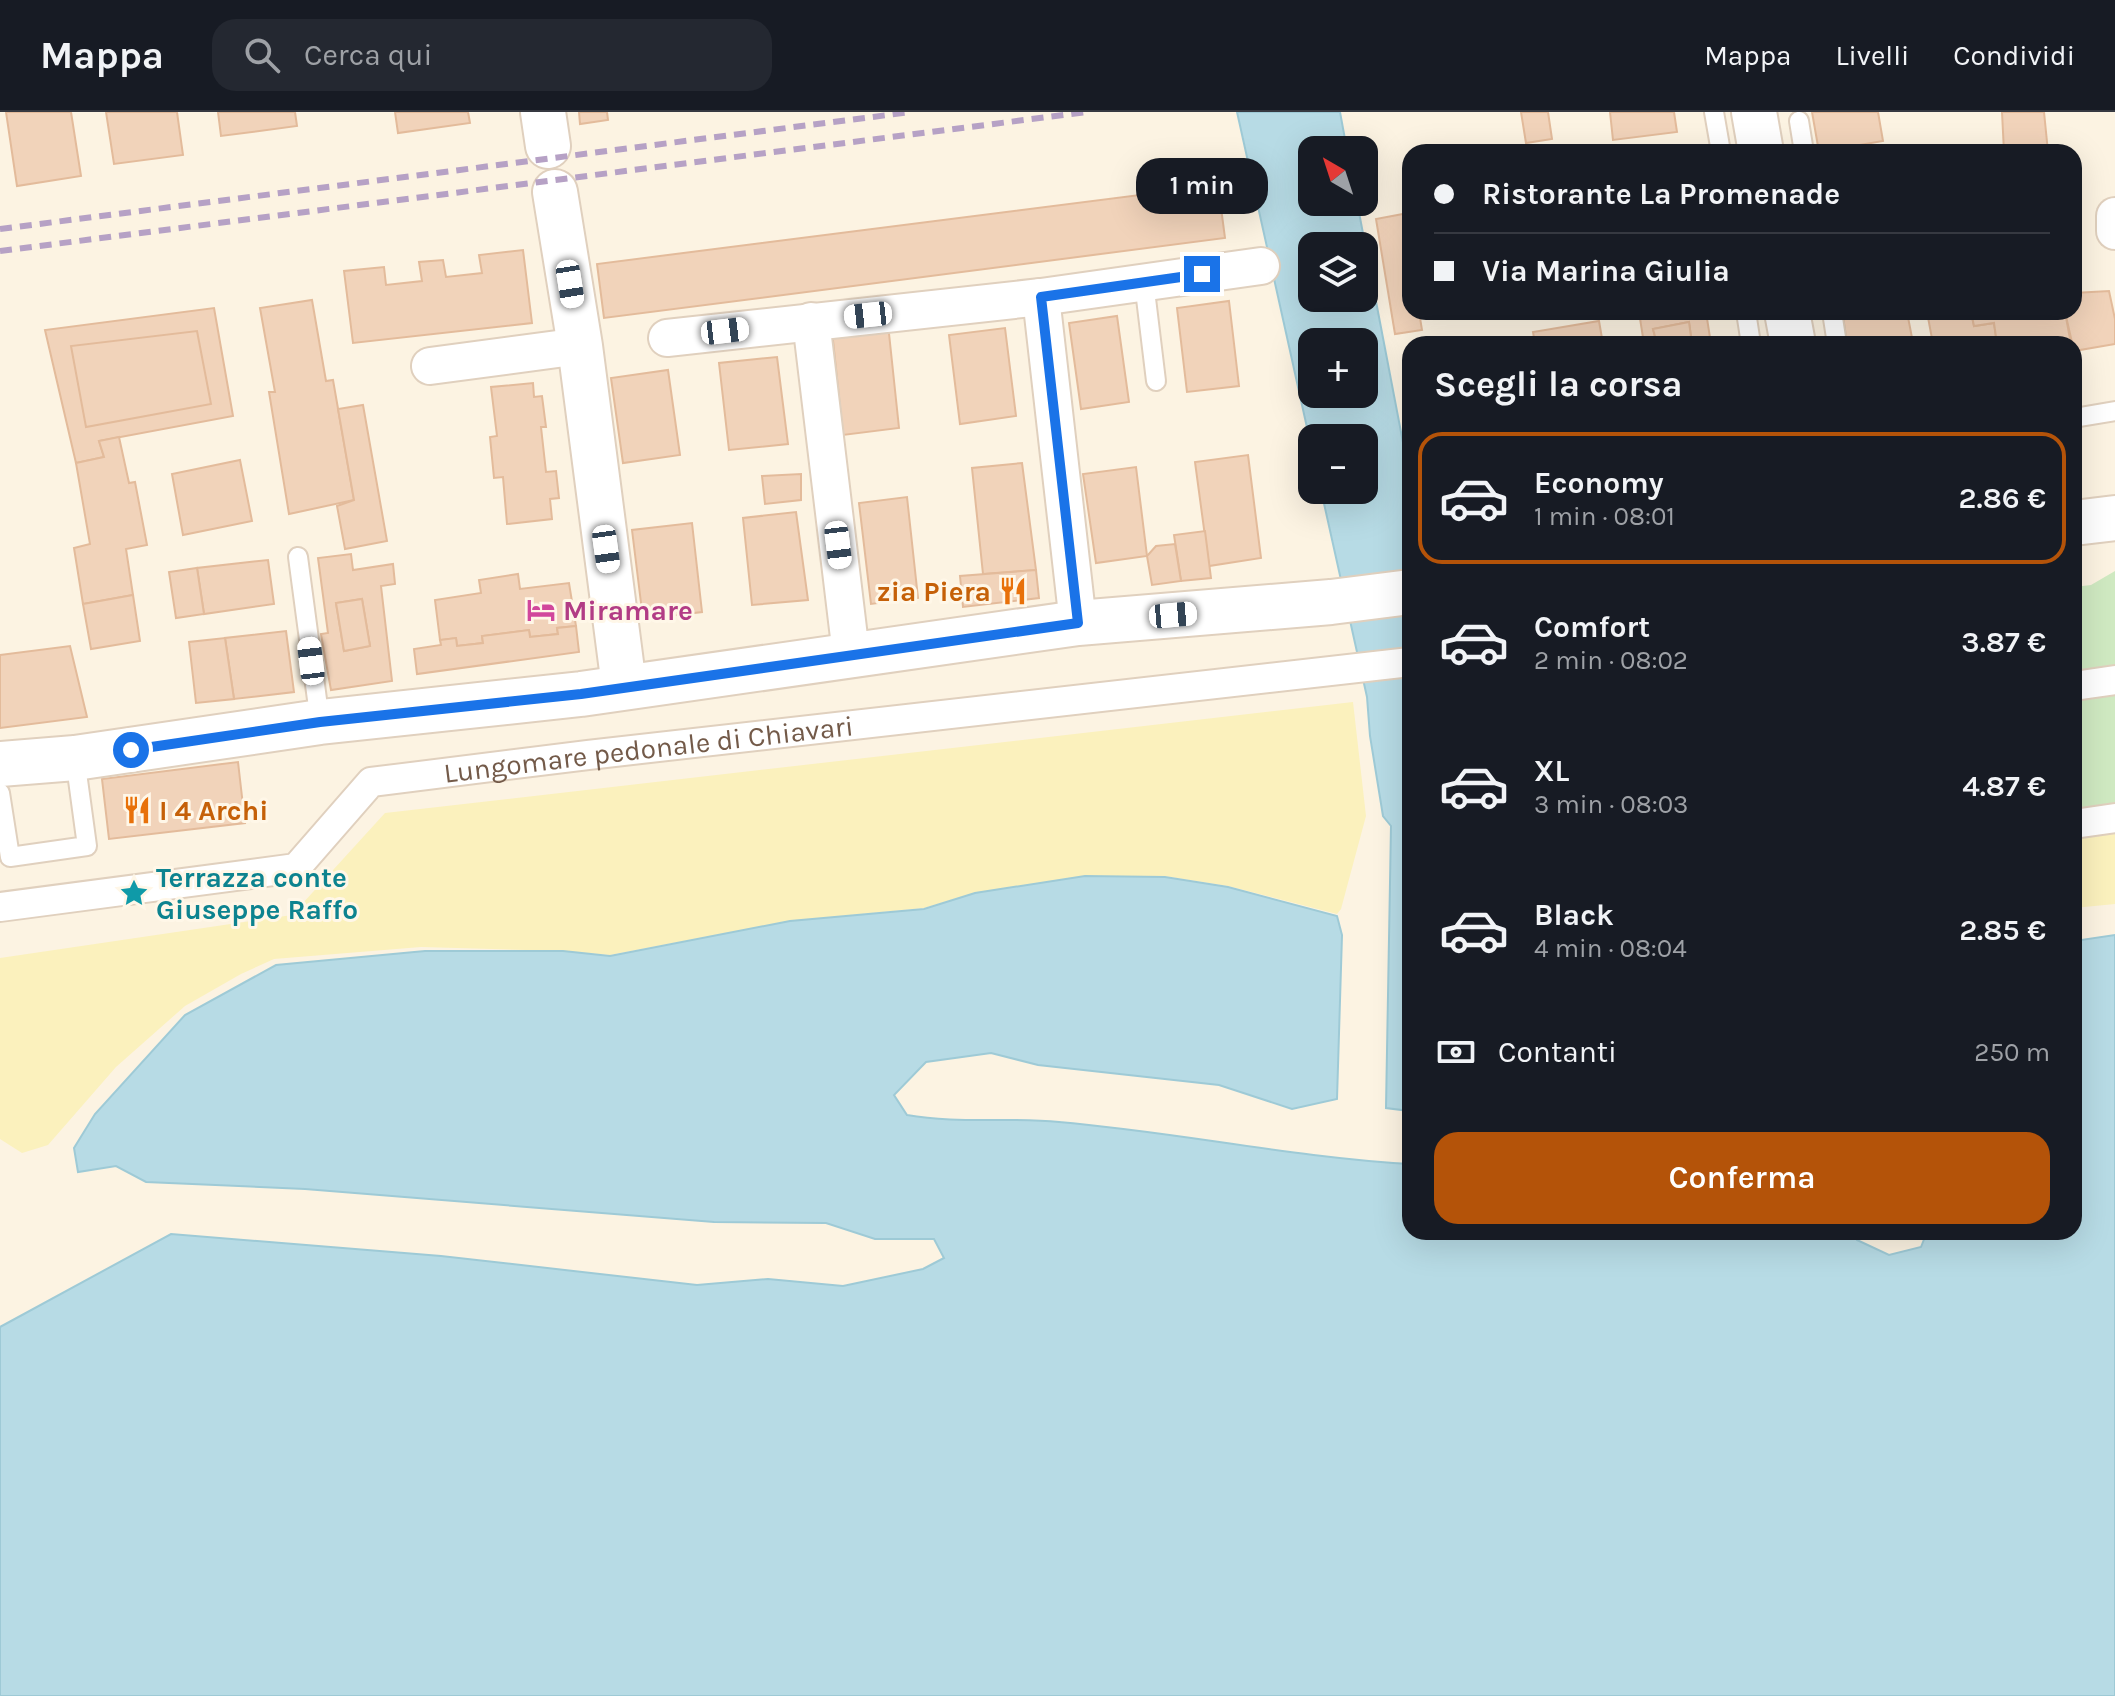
<!DOCTYPE html>
<html lang="it">
<head>
<meta charset="utf-8">
<style>
  :root { --surface:#171b24; --page:#242831; --text:#f1f3f6; --muted:#9ea1a6; --line:#363941; --accent:#b45309 }
  body { margin:0; font-family:Karla,sans-serif; background:var(--page); color:var(--text); height:100vh; display:flex; flex-direction:column; font-size:30px; white-space:nowrap }
  * { box-sizing:border-box; margin:0 }
  p { font-size:26px; color:var(--muted) }
  .icon { flex:none; width:44px; height:44px; fill:none; stroke:currentColor; stroke-width:2; stroke-linecap:round; stroke-linejoin:round }
  .map { position:relative; flex:1; overflow:hidden }
  .details { position:absolute; left:1402px; top:224px; width:680px; height:904px; display:flex; flex-direction:column; background:var(--surface); border-radius:24px; box-shadow:0 8px 32px #0002 }
  .details>* { flex:none }
  .banner { position:absolute; left:1402px; top:32px; width:680px; height:176px; border-radius:24px; box-shadow:0 8px 32px #0002; display:grid; align-content:center; height:176px; padding:0 32px; background:var(--surface) }
  .needle { width:52px; rotate:321deg }
  .fabs { position:absolute; left:1298px; top:24px; display:grid; gap:16px }
  .fabs a { display:grid; place-items:center; width:80px; height:80px; border-radius:16px; background:var(--surface); box-shadow:0 8px 32px #0002; font-size:40px }
  .end { position:absolute; width:36px; height:36px; margin:-18px; border:10px solid #1a73e8; background:#fff; box-shadow:0 0 0 4px #fff }
  .from { border-radius:50% }
  .bubble { position:absolute; height:56px; border-radius:24px; background:var(--surface); box-shadow:0 8px 32px #0002; font-size:26px; font-weight:600; line-height:56px; text-align:center }
  .car { position:absolute; width:24px; height:48px; margin:-24px -12px; border-radius:10px; box-shadow:0 0 6px 2px #0007; background:linear-gradient(#fff 24%,#345 0 40%,#fff 0 76%,#345 0 86%,#fff 0) }
  .banner b { display:flex; align-items:center; gap:28px; height:76px; font-size:30px }
  .banner b+b { border-top:2px solid var(--line) }
  .banner i { width:20px; height:20px; background:var(--text) }
  ul { padding:0; list-style:none }
  li { display:flex; align-items:center; gap:24px; height:132px; margin:0 16px 12px; padding:0 16px; border:4px solid transparent; border-radius:24px }
  li div { flex:1 }
  li b { display:block; font-size:30px }
  li em { font-style:normal; font-weight:600 }
  li.selected { border-color:var(--accent) }
  li>.icon { width:72px; height:72px; stroke-width:1.5 }
  h2 { padding:0 32px; font-size:36px; line-height:96px }
  .pay { display:flex; align-items:center; gap:20px; height:88px; padding:0 32px; font-size:30px }
  .pay p { margin-inline-start:auto }
  .primary-button { display:flex; gap:16px; margin-top:auto; padding:16px 32px }
  .primary-button a { flex:1; height:92px; border-radius:24px; background:var(--accent); color:#fff; font-size:32px; font-weight:600; line-height:92px; text-align:center }
  header { display:flex; align-items:center; gap:48px; box-sizing:border-box; height:112px; padding:0 40px; background:var(--surface); border-bottom:2px solid var(--line) }
  header strong { font-size:38px }
  nav { display:flex; gap:44px; margin-inline-start:auto; font-size:28px }
  .search { width:560px; height:72px; background:var(--page); display:flex; align-items:center; gap:20px; box-sizing:border-box; padding:0 28px; border-radius:24px; color:var(--muted); font-size:30px }
  .map>svg:first-child { display:block }
</style>
</head>
<body>
<header>
<strong>Mappa</strong>
<div class="search"><svg class="icon" aria-label="search" viewBox="0 0 24 24"><circle cx="10" cy="10" r="6"/><path d="M15 15l6 6"/></svg>Cerca qui</div>
<nav><a>Mappa</a><a>Livelli</a><a>Condividi</a></nav>
</header>
<div class="map">
<svg width="2115" height="1584" viewBox="0 0 2115 1584">
  <rect width="100%" height="100%" fill="#fcf3e2"/>
  <path fill="#cfe9c1" d="M2115,459V712L2074,718V475L2091,473Z"/>
  <g fill="#fbf1bd">
    <path d="M1353,590L1366,704L1341,797L1337,802L1228,774L1164,764H1084L974,781L924,796L789,809L610,843L562,839L421,835L274,847L241,862L185,894L116,955L48,1033L22,1041L0,1027V846L292,803L385,701Z"/>
    <path d="M2115,721V792L2074,796V727Z"/>
  </g>
  <g fill="#b7dbe5" stroke="#9ecad6" stroke-width="2" fill-rule="evenodd">
    <path d="M1237,0H1340L1347,38H1312V90H1357L1410,367V999L1386,996L1391,714L1383,704L1370,624L1367,585L1321,378H1364V326H1312V338ZM1312,134H1364V186H1312ZM1312,230H1364V282H1312Z"/>
    <path d="M1085,764L1165,765L1228,775L1337,804L1342,823L1337,987L1292,997L1219,973L1038,953L991,941L926,950L894,983L907,1003C957,1012 1008,1005 1059,1010C1176,1020 1292,1045 1410,1052V1120H1856L1857,1128L1889,1143L1921,1135L1927,1120H2074V829L2115,823V1584H0V1215L171,1122L441,1144L697,1173L768,1167L843,1174L923,1157L944,1146L934,1127H875L826,1111L714,1110L305,1077L146,1070L116,1054L78,1060L74,1036L95,1002L185,903L276,853L425,839H563L610,844L790,809L924,797L975,781Z"/>
  </g>
  <g fill="#f1d3ba" stroke="#e3bb9b" stroke-width="2" fill-rule="evenodd">
    <path d="M6,0H71L81,64L17,74Z"/>
    <path d="M106,0H177L183,43L114,52Z"/>
    <path d="M218,0H295L297,14L221,24Z"/>
    <path d="M395,0H468L470,11L398,21Z"/>
    <path d="M579,0H607L608,8L580,12Z"/>
    <path d="M1521,0H1548L1552,27L1526,31Z"/>
    <path d="M1610,0H1674L1677,20L1613,28Z"/>
    <path d="M1812,0H1878L1883,29L1819,40Z"/>
    <path d="M2002,0H2044L2048,40H2004Z"/>
    <path d="M1218,73L1225,126L604,206L597,152Z"/>
    <path d="M1403,102L1410,143V200H1419L1422,218L1395,222L1376,107Z"/>
    <path d="M523,138L532,211L353,231L344,159L384,155L386,173L422,169L419,150L443,148L446,165L482,161L479,143Z"/>
    <path d="M2109,179L2115,207V232L2074,239L2065,200H2074V181Z"/>
    <path d="M312,188L326,269L333,268L354,388L289,402L269,280H275L260,196Z"/>
    <path d="M1229,189L1239,274L1187,280L1177,196Z"/>
    <path d="M214,196L233,304L99,329L104,345L76,351L45,218Z"/>
    <path d="M1639,200H1706L1711,232H1692L1689,210L1653,217L1657,232H1644Z"/>
    <path d="M1863,200H1907L1913,231L1923,230V232H1847L1843,204Z"/>
    <path d="M1927,200H1971L1974,214L1994,211L1997,232H1933Z"/>
    <path d="M1971,200H2065L2071,232H1997L1994,211L1974,214Z"/>
    <path d="M1117,204L1129,290L1081,297L1069,211Z"/>
    <path d="M1599,209L1603,232H1590L1589,229L1573,232H1535L1533,220Z"/>
    <path d="M1689,210L1692,232H1657L1653,217Z"/>
    <path d="M888,212L899,316L843,323L832,219Z"/>
    <path d="M1005,216L1016,304L960,312L949,223Z"/>
    <path d="M197,219L211,292L86,315L71,234Z"/>
    <path d="M777,245L788,332L729,338L719,251Z"/>
    <path d="M668,258L680,343L623,351L611,266Z"/>
    <path d="M533,271L534,285L542,284L546,315H541L546,360L556,359L559,386L550,387L552,407L507,412L503,365L494,366L490,325L497,324L491,275Z"/>
    <path d="M363,293L387,429L345,437L337,394L354,388L338,297Z"/>
    <path d="M119,325L129,371L135,370L147,433L126,437L133,483L83,492L74,436L90,432L76,351L104,345L99,329Z"/>
    <path d="M1248,343L1261,446L1209,454L1195,350Z"/>
    <path d="M240,348L252,409L183,423L172,362Z"/>
    <path d="M1022,351L1036,458L983,462L972,356Z"/>
    <path d="M1136,355L1147,444L1096,451L1083,362Z"/>
    <path d="M801,362V388L765,392L762,364Z"/>
    <path d="M907,385L918,486L871,492L859,391Z"/>
    <path d="M796,400L808,488L752,493L743,406Z"/>
    <path d="M692,411L702,500L643,507L632,418Z"/>
    <path d="M1205,419L1211,466L1181,469L1174,423Z"/>
    <path d="M1175,432L1181,469L1152,473L1147,444L1156,434Z"/>
    <path d="M351,442L353,458L393,452L395,472L381,474L392,569L331,578L321,522L328,521L318,446ZM362,487L370,534L344,539L336,491Z"/>
    <path d="M268,448L274,492L204,502L197,456Z"/>
    <path d="M197,456L204,502L176,506L169,460Z"/>
    <path d="M1036,458L1039,486L963,495L960,464Z"/>
    <path d="M518,462L520,477L569,471L576,514L557,516L558,522L530,525L529,518L482,524L483,531L457,534L456,526L440,528L435,488L481,481L479,468Z"/>
    <path d="M133,483L140,529L91,537L83,492Z"/>
    <path d="M362,487L370,534L344,539L336,491Z"/>
    <path d="M576,514L579,540L417,562L414,537L441,533L440,528L456,526L457,534L483,531L482,524L529,518L530,525L558,522L557,516Z"/>
    <path d="M286,519L294,580L234,587L225,526Z"/>
    <path d="M225,526L234,587L196,591L189,530Z"/>
    <path d="M70,534L87,605L0,616V543Z"/>
    <path d="M238,650L245,711L109,727L102,667Z"/>
  </g>
  <g fill="none" stroke-linecap="round" stroke-linejoin="round">
    <defs>
      <g id="service">
        <path d="M1714,0L1721,40"/>
        <path d="M1799,9L1804,40"/>
        <path d="M1144,170L1156,269"/>
        <path d="M1746,200L1751,232"/>
        <path d="M1832,200L1837,232"/>
        <path d="M2074,306L2115,299"/>
        <path d="M298,445L320,610"/>
        <path d="M0,681L10,745L87,734L75,646"/>
      </g>
      <g id="pedestrian">
        <path d="M2074,574L2115,568"/>
        <path d="M2074,712L2115,706"/>
        <path id="s1" d="M0,795L296,756L371,670L588,643L1410,550"/>
      </g>
      <g id="minor">
        <path d="M2115,104V119"/>
        <path d="M1041,185L1078,511"/>
        <path d="M811,209L851,542"/>
        <path d="M667,226L1041,185L1261,154"/>
        <path d="M430,254L580,234"/>
      </g>
      <g id="tertiary">
        <path d="M543,0L548,34"/>
        <path d="M1754,0L1761,40"/>
        <path d="M555,80L580,234L624,574"/>
        <path d="M1787,200L1793,232"/>
        <path d="M2074,411L2115,406"/>
        <path d="M0,652L75,646L320,610L581,582L1078,511L1331,490L1410,480"/>
      </g>
    </defs>
    <use href="#service" stroke="#e0d0be" stroke-width="22"/>
    <use href="#pedestrian" stroke="#e0d0be" stroke-width="32"/>
    <use href="#minor" stroke="#e0d0be" stroke-width="40"/>
    <use href="#tertiary" stroke="#e0d0be" stroke-width="48"/>
    <use href="#service" stroke="#fff" stroke-width="18"/>
    <use href="#pedestrian" stroke="#fff" stroke-width="28"/>
    <use href="#minor" stroke="#fff" stroke-width="36"/>
    <use href="#tertiary" stroke="#fff" stroke-width="44"/>
    <g stroke="#b6a1c5" stroke-width="6" stroke-dasharray="12 8" stroke-linecap="butt">
      <path d="M0,117L911,0"/>
      <path d="M0,139L1087,0"/>
    </g>
  </g>
  <g fill="none" stroke-linecap="round" stroke-linejoin="round">
    <path stroke="#1a73e8" stroke-width="10" d="M131,638L320,610L581,582L1078,511L1041,185L1202,162"/>
  </g>
  <defs>
    <symbol id="restaurant-bare" viewBox="-9 -9 18 18"><path d="M-5-6h1v4h1v-4h1v4h1v-4h1v5L-1.5 .5V6h-2V.5L-5-1ZM5-6V6H3V1.5H1.5Q1.5-4 5-6Z" fill="#e8710a" stroke="#fff7e8" stroke-width="2.5" paint-order="stroke"/></symbol>
    <symbol id="hotel-bare" viewBox="-9 -9 18 18"><path d="M-6-4.5h1.5V1H6V5H4.5V3h-9V5H-6ZM-4 0a1.8 1.8 0 1 1 3.6 0ZM.5 0V-2.5h3Q6-2.5 6 0Z" fill="#d1479c" stroke="#fff7e8" stroke-width="2.5" paint-order="stroke"/></symbol>
    <symbol id="sight-bare" viewBox="-9 -9 18 18"><path d="M0-6L1.8-2.2L6-1.7L2.9 1.2L3.7 5.4L0 3.3L-3.7 5.4L-2.9 1.2L-6-1.7L-1.8-2.2Z" fill="#0f9aa8" stroke="#fff7e8" stroke-width="2.5" paint-order="stroke"/></symbol>
  </defs>
  <g fill-rule="evenodd">
    <use href="#restaurant-bare" x="993" y="459" width="40" height="40"/>
    <use href="#hotel-bare" x="521" y="478" width="40" height="40"/>
    <use href="#restaurant-bare" x="117" y="678" width="40" height="40"/>
    <use href="#sight-bare" x="114" y="761" width="40" height="40"/>
  </g>
  <g text-anchor="middle" stroke-width="6" stroke-linejoin="round" paint-order="stroke">
    <g font-size="28" font-weight="bold" fill="#c56008" stroke="#fff7e8" text-anchor="end">
      <text x="991" y="489">zia Piera</text>
      <text x="159" y="708" text-anchor="start">I 4 Archi</text>
    </g>
    <g font-size="28" font-weight="bold" fill="#b23c85" stroke="#fff7e8" text-anchor="start">
      <text x="563" y="508">Miramare</text>
    </g>
    <g font-size="28" fill="#735a49" stroke="#fff7e8">
      <text dy="10" stroke="none"><textPath href="#s1" startOffset="692">Lungomare pedonale di Chiavari</textPath></text>
    </g>
    <g font-size="28" font-weight="bold" fill="#0d838f" stroke="#fff7e8" text-anchor="start">
      <text x="156" y="775">Terrazza conte<tspan x="156" dy="32">Giuseppe Raffo</tspan></text>
    </g>
  </g>
</svg>
<div class="fabs">
<a><svg class="needle" viewBox="-14 -14 28 28"><path d="M0-13l5 13h-10z" fill="#e53935"/><path d="M0 13l5-13h-10z" fill="#9ea1a6"/></svg></a>
<a><svg class="icon" aria-label="layers" viewBox="0 0 24 24"><path d="M12 4l9 5-9 5-9-5zM3 14l9 5 9-5"/></svg></a>
<a>+</a>
<a>−</a>
</div>
<i class="end from" style="left:131px;top:638px"></i>
<i class="end" style="left:1202px;top:162px"></i>
<div class="bubble" style="left:1136px;top:46px;width:132px">1 min</div>
<i class="car" style="left:570px;top:172px;rotate:171deg"></i>
<i class="car" style="left:868px;top:203px;rotate:264deg"></i>
<i class="car" style="left:725px;top:219px;rotate:83deg"></i>
<i class="car" style="left:838px;top:433px;rotate:173deg"></i>
<i class="car" style="left:606px;top:437px;rotate:172deg"></i>
<i class="car" style="left:1173px;top:503px;rotate:85deg"></i>
<i class="car" style="left:311px;top:549px;rotate:353deg"></i>
<div class="banner">
<b><i class="from"></i>Ristorante La Promenade</b>
<b><i></i>Via Marina Giulia</b>
</div>
<section class="details">
<h2>Scegli la corsa</h2>
<ul>
<li class="selected"><svg class="icon" aria-label="car" viewBox="0 0 24 24"><path d="M5 17H2v-5l4-1 3-4h7l3 4 3 1v5h-3M9 17h6M6 11h13"/><circle cx="7" cy="17" r="2"/><circle cx="17" cy="17" r="2"/></svg><div><b>Economy</b><p>1 min · 08:01</p></div><em>2.86 €</em></li>
<li><svg class="icon" aria-label="car" viewBox="0 0 24 24"><path d="M5 17H2v-5l4-1 3-4h7l3 4 3 1v5h-3M9 17h6M6 11h13"/><circle cx="7" cy="17" r="2"/><circle cx="17" cy="17" r="2"/></svg><div><b>Comfort</b><p>2 min · 08:02</p></div><em>3.87 €</em></li>
<li><svg class="icon" aria-label="car" viewBox="0 0 24 24"><path d="M5 17H2v-5l4-1 3-4h7l3 4 3 1v5h-3M9 17h6M6 11h13"/><circle cx="7" cy="17" r="2"/><circle cx="17" cy="17" r="2"/></svg><div><b>XL</b><p>3 min · 08:03</p></div><em>4.87 €</em></li>
<li><svg class="icon" aria-label="car" viewBox="0 0 24 24"><path d="M5 17H2v-5l4-1 3-4h7l3 4 3 1v5h-3M9 17h6M6 11h13"/><circle cx="7" cy="17" r="2"/><circle cx="17" cy="17" r="2"/></svg><div><b>Black</b><p>4 min · 08:04</p></div><em>2.85 €</em></li>
</ul>
<div class="pay"><svg class="icon" aria-label="cash" viewBox="0 0 24 24"><path d="M3 7h18v10H3z"/><circle cx="12" cy="12" r="2"/></svg>Contanti<p>250 m</p></div>
<div class="primary-button"><a>Conferma</a></div>
</section>
</div>
</body>
</html>
